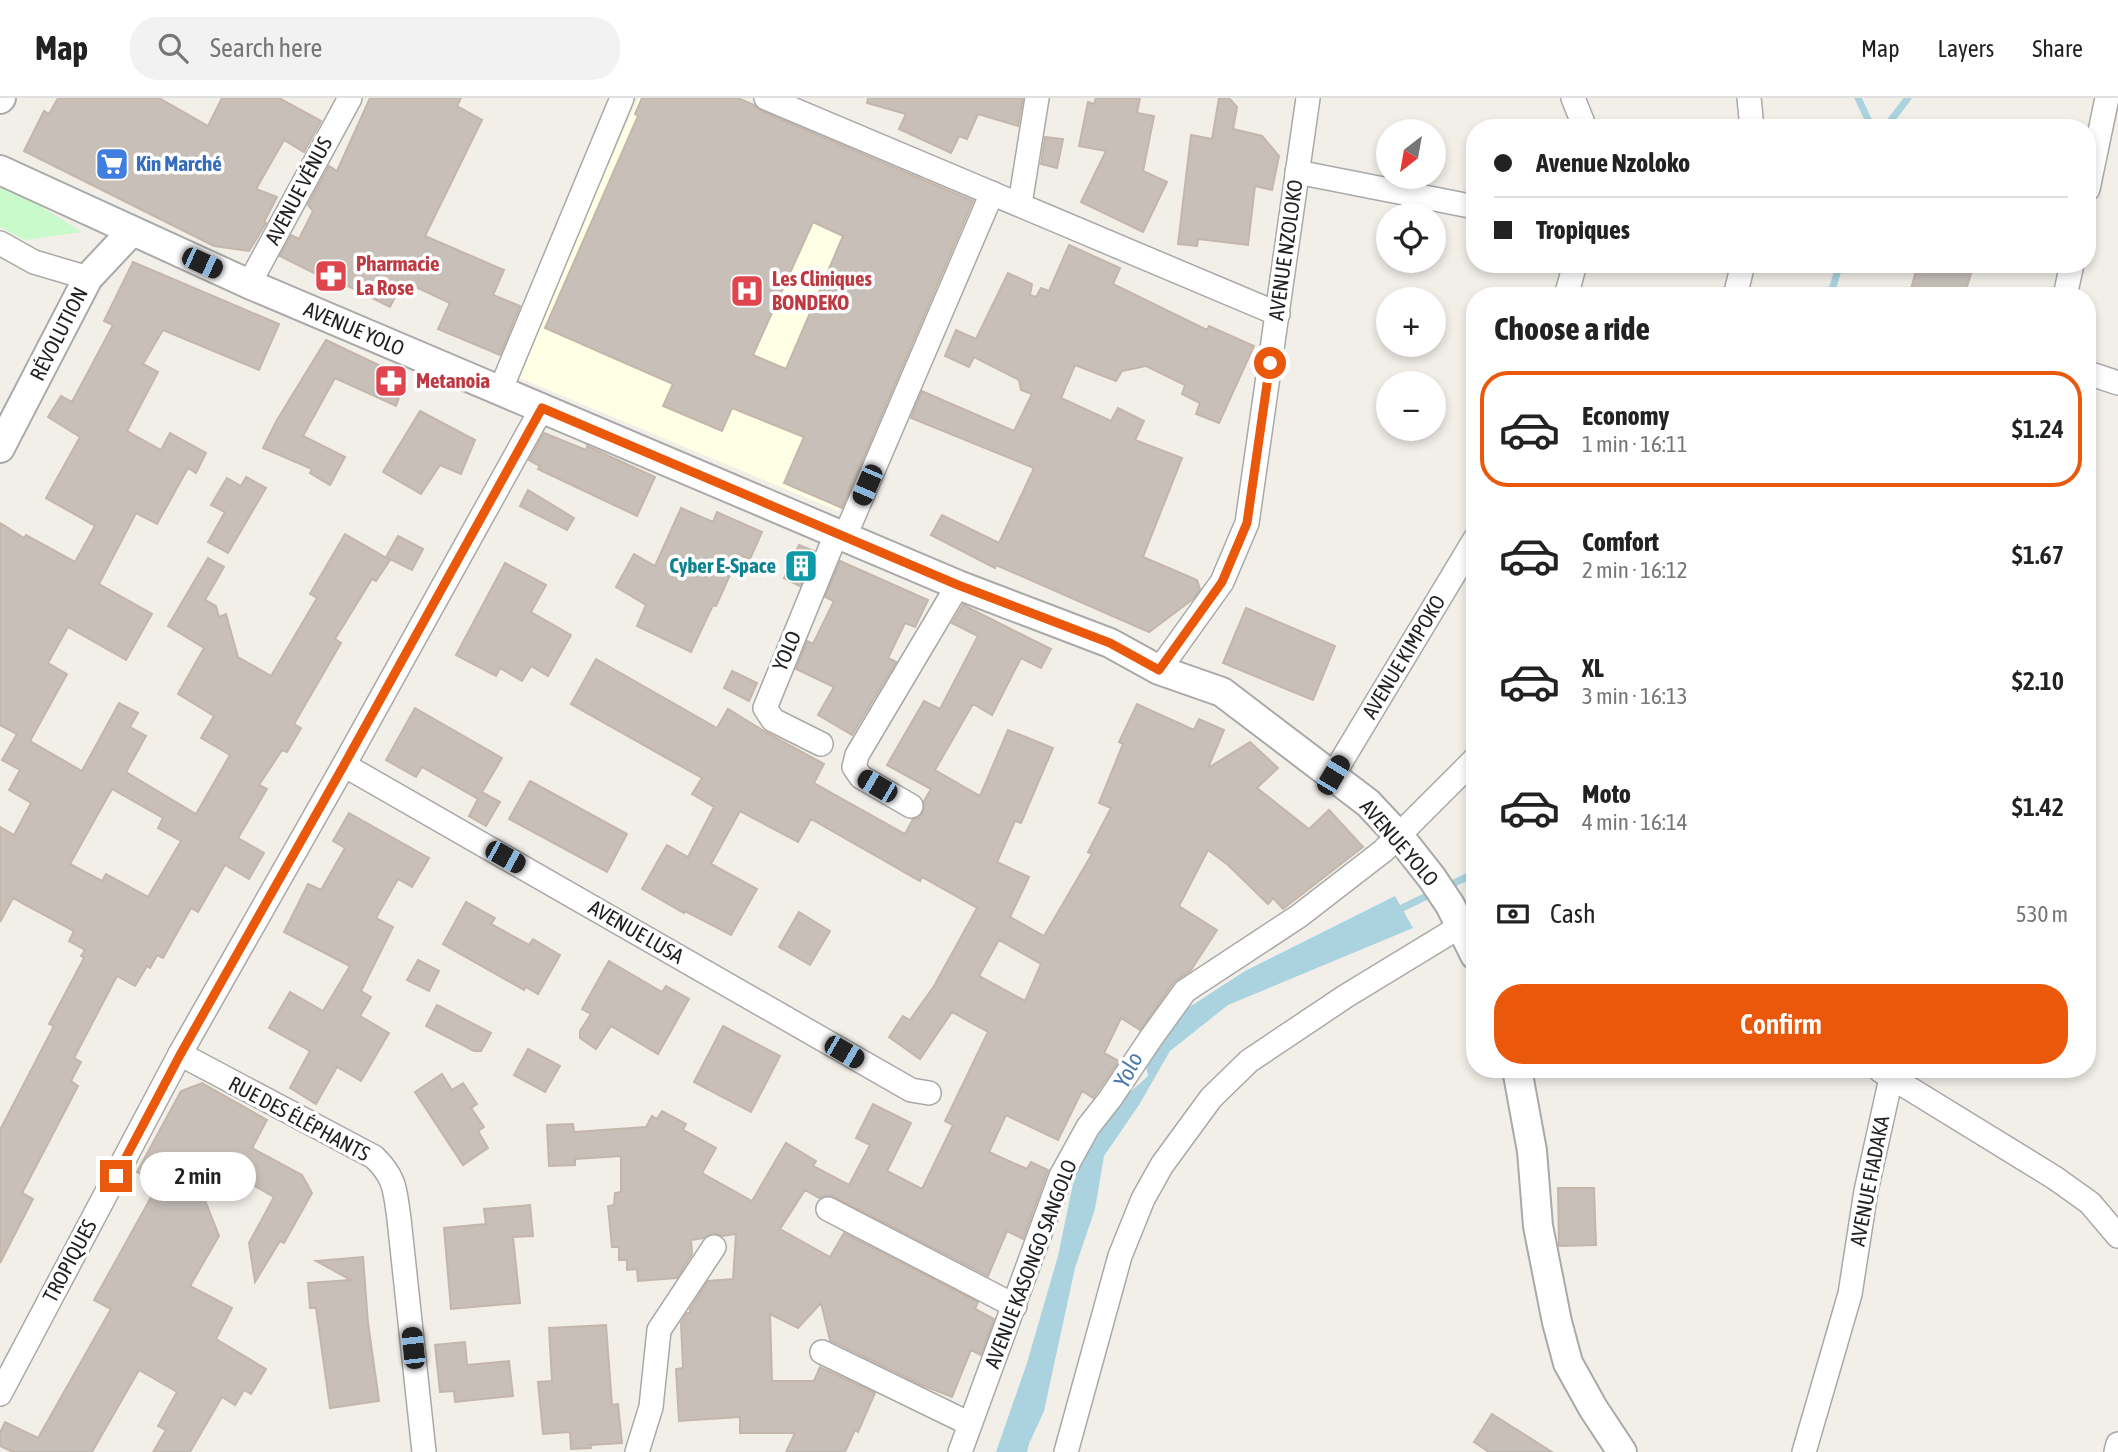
<!DOCTYPE html>
<html lang="en">
<head>
<meta charset="utf-8">
<style>
  :root { --surface:#fff; --page:#f2f2f2; --text:#222; --muted:#767676; --line:#e0e0e0; --accent:#ea580c }
  body { margin:0; font-family:"Asap Condensed",sans-serif; background:var(--page); color:var(--text); height:100vh; display:flex; flex-direction:column; font-size:26px; white-space:nowrap }
  * { box-sizing:border-box; margin:0 }
  p { font-size:23px; color:var(--muted) }
  .icon { flex:none; width:38px; height:38px; fill:none; stroke:currentColor; stroke-width:2; stroke-linecap:round; stroke-linejoin:round }
  .map { position:relative; flex:1; overflow:hidden }
  .details { position:absolute; left:1466px; top:189px; width:630px; height:791px; display:flex; flex-direction:column; background:var(--surface); border-radius:28px; box-shadow:0 4px 10px #0003 }
  .details>* { flex:none }
  .hud { position:absolute; left:1466px; top:21px; width:630px; height:154px; border-radius:28px; box-shadow:0 4px 10px #0003; display:grid; align-content:center; height:154px; padding:0 28px; background:var(--surface) }
  .needle { width:46px; rotate:211deg }
  .buttons { position:absolute; left:1376px; top:21px; display:grid; gap:14px }
  .buttons a { display:grid; place-items:center; width:70px; height:70px; border-radius:50%; background:var(--surface); box-shadow:0 4px 10px #0003; font-size:35px }
  .end { position:absolute; width:32px; height:32px; margin:-16px; border:9px solid #ea580c; background:#fff; box-shadow:0 0 0 4px #fff }
  .from { border-radius:50% }
  .bubble { position:absolute; height:49px; border-radius:24px; background:var(--surface); box-shadow:0 4px 10px #0003; font-size:23px; font-weight:600; line-height:49px; text-align:center }
  .car { position:absolute; width:21px; height:42px; margin:-21px -10px; border-radius:9px; box-shadow:0 0 5px 2px #0007; background:linear-gradient(#222 24%,#8ab4d8 0 40%,#222 0 76%,#8ab4d8 0 86%,#222 0) }
  .hud b { display:flex; align-items:center; gap:24px; height:66px; font-size:26px }
  .hud b+b { border-top:2px solid var(--line) }
  .hud i { width:18px; height:18px; background:var(--text) }
  ul { padding:0; list-style:none }
  li { display:flex; align-items:center; gap:21px; height:116px; margin:0 14px 10px; padding:0 14px; border:4px solid transparent; border-radius:28px }
  li div { flex:1 }
  li b { display:block; font-size:26px }
  li em { font-style:normal; font-weight:600 }
  li.selected { border-color:var(--accent) }
  li>.icon { width:63px; height:63px; stroke-width:1.5 }
  h2 { padding:0 28px; font-size:32px; line-height:84px }
  .pay { display:flex; align-items:center; gap:18px; height:77px; padding:0 28px; font-size:26px }
  .pay p { margin-inline-start:auto }
  .button { display:flex; gap:14px; margin-top:auto; padding:14px 28px }
  .button a { flex:1; height:80px; border-radius:28px; background:var(--accent); color:#fff; font-size:28px; font-weight:600; line-height:80px; text-align:center }
  header { display:flex; align-items:center; gap:42px; box-sizing:border-box; height:98px; padding:0 35px; background:var(--surface); border-bottom:2px solid var(--line) }
  header strong { font-size:33px }
  nav { display:flex; gap:38px; margin-inline-start:auto; font-size:24px }
  .search { width:490px; height:63px; background:var(--page); display:flex; align-items:center; gap:18px; box-sizing:border-box; padding:0 24px; border-radius:28px; color:var(--muted); font-size:26px }
  .map>svg:first-child { display:block }
</style>
</head>
<body>
<header>
<strong>Map</strong>
<div class="search"><svg class="icon" aria-label="search" viewBox="0 0 24 24"><circle cx="10" cy="10" r="6"/><path d="M15 15l6 6"/></svg>Search here</div>
<nav><a>Map</a><a>Layers</a><a>Share</a></nav>
</header>
<div class="map">
<svg width="2118" height="1354" viewBox="0 0 2118 1354">
  <rect width="100%" height="100%" fill="#f2efe9"/>
  <path fill="#ffffe5" d="M638,0H727L982,109L838,413L515,278Z"/>
  <path fill="#c8facc" d="M0,83L82,134L25,142L0,129Z"/>
  <path fill="#aad3df" d="M1395,798L1413,830L1228,907L1170,953L1139,1007L1104,1058L1095,1111L1075,1170L1044,1313L1029,1346L1027,1354H996L1027,1265L1058,1158L1075,1076L1118,1005L1148,978L1144,957L1177,917L1245,873Z"/>
  <g fill="none" stroke-linecap="round" stroke-linejoin="round">
    <g stroke="#aad3df" stroke-width="7">
      <path d="M1858,0L1872,30"/>
      <path d="M1885,30L1908,0"/>
      <path d="M1830,198L1840,166"/>
      <path d="M1444,790L1475,775"/>
      <path d="M1394,814L1433,795"/>
    </g>
  </g>
  <g fill="#c7bfb8" stroke="#c4b6ab" stroke-width="2" fill-rule="evenodd">
    <path d="M58,0H159L208,28L222,0H279L321,23L304,54L284,42L256,91L277,99L264,124L266,125L249,153L214,148L24,53L44,13L49,16Z"/>
    <path d="M370,0H461L457,8L482,22L425,138L504,172L493,197L520,208L500,257L438,231L450,205L403,183L390,209L334,181L332,184L280,158L291,137L299,141L313,113L308,107L329,68L337,73Z"/>
    <path d="M642,0H738L754,7L761,13L973,103L842,410L784,385L804,339L732,310L722,333L663,308L673,286L545,230L638,18L635,16ZM813,124L843,138L786,271L753,257Z"/>
    <path d="M868,0H1023L1018,28L978,16L967,41L959,38L951,55L899,31L906,16L867,5Z"/>
    <path d="M1096,0H1140L1137,15L1154,18L1143,73L1167,84L1143,134L1081,104L1106,53L1079,48L1088,4L1094,6Z"/>
    <path d="M1219,0H1229L1237,9L1233,31L1262,38L1279,58L1272,92L1255,88L1248,147L1198,141L1197,148L1178,146L1191,37L1212,41Z"/>
    <path d="M1045,39L1063,41L1057,70L1041,66Z"/>
    <path d="M1069,147L1120,170L1113,186L1207,232L1209,228L1254,248L1219,325L1196,316L1200,305L1182,296L1185,287L1146,268L1122,273L1116,283L1075,267L1061,300L1111,323L1118,310L1144,323L1135,342L1182,360L1143,459L1197,482L1200,491L1193,501L1149,534L996,467L995,470L931,437L942,417L999,445L1034,370L911,320L922,293L1014,333L1032,296L1021,292L1019,282L974,259L969,269L945,258L956,232L976,241L1008,175L1032,186L1030,197L1036,199L1041,190L1049,193Z"/>
    <path d="M133,164L279,226L259,272L163,232L143,266L158,274L127,333L161,352L170,335L206,355L196,375L188,370L157,426L136,415L99,486L152,516L126,562L68,529L48,565L67,576L30,643L82,673L119,605L138,615L130,629L146,638L126,674L196,716L230,657L201,640L214,618L178,596L204,550L168,528L208,460L224,469L205,502L216,508L219,519L226,516L238,559L271,578L317,500L310,496L345,436L390,462L376,483L372,481L335,541L341,545L294,626L301,630L287,654L282,652L259,687L267,691L238,740L264,755L249,781L225,767L198,814L191,810L163,860L157,857L150,870L147,868L135,888L117,878L74,960L81,964L71,983L78,988L22,1095L33,1101L0,1165V1032L54,928L49,926L84,860L81,858L85,852L69,843L74,833L13,800L0,824V729L14,737L31,705L9,692L20,672L2,662L17,636L0,627V425L24,440L26,437L75,464L95,428L46,400L80,339L48,319L61,298L72,304L113,227L104,223ZM112,691L163,720L158,730L181,743L148,799L106,776L102,783L70,766Z"/>
    <path d="M1918,166H1974L1964,198H1954L1937,192L1936,198H1909Z"/>
    <path d="M326,242L406,280L396,308L335,280L303,338L345,359L330,387L310,375L312,371L263,350L277,322Z"/>
    <path d="M420,313L475,342L461,376L440,367L421,396L383,374Z"/>
    <path d="M544,335L586,352L587,348L655,379L637,418L538,371L540,368L529,362Z"/>
    <path d="M246,379L266,390L228,455L208,444L225,414L211,407L227,380L241,388Z"/>
    <path d="M528,392L574,420L567,432L520,408Z"/>
    <path d="M681,410L713,424L717,414L762,434L750,461L739,457L716,508L713,507L691,554L637,528L646,507L616,489L634,456L655,468Z"/>
    <path d="M398,438L423,451L412,472L386,459Z"/>
    <path d="M799,447L814,453L800,488L784,480Z"/>
    <path d="M840,463L928,502L915,529L905,525L888,560L896,564L852,637L818,617L834,589L796,571L807,543L813,546L834,503L825,499Z"/>
    <path d="M505,465L546,487L531,514L571,537L548,578L531,568L522,583L500,570L496,578L456,557Z"/>
    <path d="M963,507L1051,551L1041,570L1021,560L992,617L973,606L935,672L980,698L1008,632L1053,650L1021,725L1015,723L997,764L1029,779L1010,819L1044,838L1092,756L1088,754L1111,710L1099,705L1123,646L1119,644L1137,606L1194,632L1199,621L1224,632L1208,670L1250,644L1278,670L1257,690L1309,731L1329,712L1363,749L1283,811L1273,800L1268,806L1228,767L1208,752L1179,808L1217,832L1191,872L1174,884L1140,932L1121,920L1104,955L1119,963L1093,1000L1082,993L1058,1042L1006,1017L989,1054L1027,1071L1031,1064L1048,1072L1023,1141L1007,1133L988,1178L834,1099L827,1097L819,1100L805,1092L780,1131L830,1159L844,1135L978,1204L975,1211L994,1221L981,1257L971,1252L952,1299L922,1287L830,1242L821,1205L798,1230L770,1216L772,1283H814L820,1269L875,1295L858,1334L855,1332L845,1354H786L795,1335H740V1319L679,1323L676,1271L683,1270L681,1225L687,1215H690V1211L708,1183L733,1181L736,1136L722,1138L714,1135L704,1140L691,1142L692,1156L677,1180L638,1183L637,1171L627,1172V1162H619V1149H612L608,1108L614,1107L615,1095L621,1094V1058L575,1061V1067L549,1068L547,1027L573,1026L574,1034L646,1029L652,1018L657,1021L662,1013L686,1026L683,1032L716,1050L702,1075L752,1103L786,1045L816,1063L813,1068L849,1087L870,1047L856,1040L873,1006L911,1025L887,1073L922,1091L953,1027L945,1023L988,934L952,914L920,961L889,939L903,918L910,922L934,888L977,810L922,779L920,783L811,721L798,744L740,713L711,766L757,791L731,837L685,813L684,815L642,791L667,747L688,759L714,709L692,696L702,680L571,606L596,561L717,630L728,611L767,635L824,666L814,685L905,736L913,721L919,720L923,714L924,703L931,691L887,667L924,603L940,611L978,538L952,525ZM999,842L1041,866L1025,903L979,878Z"/>
    <path d="M1246,510L1335,548L1313,602L1223,565Z"/>
    <path d="M732,573L757,585L749,603L724,590Z"/>
    <path d="M415,610L502,660L482,694L500,704L486,728L469,718L478,701L422,669L416,679L386,662Z"/>
    <path d="M530,683L627,736L607,774L509,721Z"/>
    <path d="M349,715L429,760L412,789L398,781L376,820L393,829L361,893L371,899L360,918L389,935L361,983L337,969L316,1006L290,990L310,953L269,930L290,894L323,913L350,868L284,834L308,786L321,792L345,750L333,743Z"/>
    <path d="M466,804L495,820L491,826L529,847L533,841L560,857L538,896L526,889L524,892L443,846Z"/>
    <path d="M799,814L830,833L810,867L779,849Z"/>
    <path d="M418,862L439,873L429,893L407,882Z"/>
    <path d="M609,863L662,894L666,888L689,901L658,956L611,928L596,951L580,940V933L591,916L582,911Z"/>
    <path d="M437,907L491,935L481,953H474L426,928Z"/>
    <path d="M723,928L780,958L751,1014L694,984Z"/>
    <path d="M528,951L560,968L545,994L514,977Z"/>
    <path d="M442,976L452,992L463,985L477,1006L471,1010L484,1029L478,1033L488,1050L463,1067L415,994Z"/>
    <path d="M202,985L267,1022L252,1050L302,1077L312,1095L284,1145L280,1143L255,1184L249,1145L274,1099L237,1078L226,1097L197,1082L219,1138L190,1188L232,1210L216,1241L266,1271L251,1296L244,1292L235,1307L222,1299L190,1354H153L166,1332L158,1328L177,1294L139,1272L92,1354H13L0,1348V1335L5,1324L38,1340L111,1211L94,1202L159,1085L137,1074L181,993Z"/>
    <path d="M1558,1090H1594L1596,1147L1559,1148Z"/>
    <path d="M530,1107L533,1138L513,1139L520,1205L451,1211L444,1130L486,1126L484,1111Z"/>
    <path d="M363,1159L368,1225L379,1303L330,1310L316,1210H310L308,1185L351,1182L316,1163Z"/>
    <path d="M606,1227L612,1307L618,1306L622,1345L590,1347L591,1350L571,1351L570,1334L543,1336L538,1284L552,1283L549,1230Z"/>
    <path d="M465,1244L467,1267L509,1263L513,1298L455,1304L454,1293L440,1294L435,1247Z"/>
    <path d="M1492,1316L1552,1354H1489L1474,1344Z"/>
  </g>
  <g fill="none" stroke-linecap="round" stroke-linejoin="round">
    <defs>
      <g id="minor">
        <path d="M766,0L1278,216"/>
        <path d="M1573,0L1585,30"/>
        <path d="M1749,0L1752,30"/>
        <path d="M1297,74L1475,109"/>
        <path d="M2088,91L2107,0"/>
        <path d="M1020,106L1037,0"/>
        <path d="M0,145L34,164L88,180"/>
        <path d="M249,186L350,0"/>
        <path d="M1566,198L1575,166"/>
        <path d="M1735,198L1743,166"/>
        <path d="M2065,198L2072,166"/>
        <path d="M2088,275L2118,285"/>
        <path d="M500,293L622,0"/>
        <path d="M845,438L992,95"/>
        <path d="M1159,572L1222,484L1247,425L1308,0"/>
        <path d="M821,646L773,622L765,610L837,434"/>
        <path d="M344,667L911,992L929,995"/>
        <path d="M1333,677L1475,441"/>
        <path d="M911,708L861,679L854,669L857,657L958,487"/>
        <path d="M180,956L374,1059C396,1080 395,1093 399,1121L424,1354"/>
        <path d="M1881,973L2055,1080L2090,1105L2118,1138"/>
        <path d="M828,1111L1015,1208"/>
        <path d="M822,1254L970,1326"/>
        <path d="M0,1296L180,956L344,667L542,310"/>
        <path d="M637,1354L651,1309L659,1232L714,1149"/>
        <path d="M960,1354L1061,1078L1088,1029L1110,1001L1151,940L1185,893L1299,818L1383,753L1475,661"/>
        <path d="M1066,1354L1120,1158L1143,1101L1162,1067L1211,1000L1249,963L1346,898L1461,828L1475,816"/>
        <path d="M1804,1354L1850,1196L1866,1093L1893,971"/>
        <path d="M2116,1354L2118,1346"/>
      </g>
      <g id="tertiary">
        <path d="M0,1L1,0"/>
        <path d="M0,72L249,186L958,487L1110,545L1159,572L1222,594L1368,705L1399,738L1432,780L1450,807L1475,857"/>
        <path d="M0,350L88,180L132,133"/>
        <path d="M1517,971L1532,1053L1538,1128L1557,1224L1568,1265L1593,1310L1622,1354"/>
      </g>
    </defs>
    <use href="#minor" stroke="#a9a9a9" stroke-width="26"/>
    <use href="#tertiary" stroke="#a9a9a9" stroke-width="32"/>
    <use href="#minor" stroke="#fff" stroke-width="23"/>
    <use href="#tertiary" stroke="#fff" stroke-width="28"/>
  </g>
  <g fill="none" stroke-linecap="round" stroke-linejoin="round">
    <path stroke="#ea580c" stroke-width="9" d="M116,1078L180,957L344,667L542,310L958,487L1110,545L1159,572L1222,484L1247,425L1270,265"/>
  </g>
  <defs>
    <symbol id="supermarket-square" viewBox="-11 -11 22 22"><rect x="-9" y="-9" width="18" height="18" rx="4" fill="#3f7fe0" stroke="#fff"/><path d="M-6-5.5h2.5l.6 2H6L4.5 2H-2.5L-4.4-4H-6ZM-1.5 3.2a1.3 1.3 0 1 0 .1 0ZM3 3.2a1.3 1.3 0 1 0 .1 0Z" fill="#fff"/></symbol>
    <symbol id="pharmacy-square" viewBox="-11 -11 22 22"><rect x="-9" y="-9" width="18" height="18" rx="4" fill="#e0444e" stroke="#fff"/><path d="M-2-6h4v4h4v4h-4v4h-4v-4h-4v-4h4Z" fill="#fff"/></symbol>
    <symbol id="hospital-square" viewBox="-11 -11 22 22"><rect x="-9" y="-9" width="18" height="18" rx="4" fill="#e0444e" stroke="#fff"/><path d="M-5-5h3v3.5h4V-5h3V5h-3V1.5h-4V5h-3Z" fill="#fff"/></symbol>
    <symbol id="building-square" viewBox="-11 -11 22 22"><rect x="-9" y="-9" width="18" height="18" rx="4" fill="#0f9aa8" stroke="#fff"/><path d="M-4-6H4V6H1V3H-1V6H-4ZM-2.5-4.3h1.7v1.8h-1.7ZM.8-4.3h1.7v1.8H.8ZM-2.5-1h1.7V.8h-1.7ZM.8-1h1.7V.8H.8Z" fill="#fff"/></symbol>
  </defs>
  <g fill-rule="evenodd">
    <use href="#supermarket-square" x="93" y="47" width="38" height="38"/>
    <use href="#pharmacy-square" x="312" y="159" width="38" height="38"/>
    <use href="#hospital-square" x="728" y="174" width="38" height="38"/>
    <use href="#pharmacy-square" x="372" y="264" width="38" height="38"/>
    <use href="#building-square" x="782" y="449" width="38" height="38"/>
  </g>
  <g text-anchor="middle" stroke-width="7" stroke-linejoin="round" paint-order="stroke">
    <g font-size="21" font-weight="bold" fill="#366cbe" stroke="#fff" text-anchor="start">
      <text x="136" y="73">Kin Marché</text>
    </g>
    <g font-size="21" fill="#222" stroke="#fff">
      <text transform="translate(299 93) rotate(-62)" y="7">AVENUE VÉNUS</text>
      <text transform="translate(1286 152) rotate(-82)" y="7">AVENUE NZOLOKO</text>
      <text transform="translate(354 231) rotate(23)" y="7">AVENUE YOLO</text>
      <text transform="translate(59 236) rotate(-63)" y="7">RÉVOLUTION</text>
      <text transform="translate(787 553) rotate(-67)" y="7">YOLO</text>
      <text transform="translate(1404 559) rotate(-59)" y="7">AVENUE KIMPOKO</text>
      <text transform="translate(1399 745) rotate(49)" y="7">AVENUE YOLO</text>
      <text transform="translate(636 834) rotate(30)" y="7">AVENUE LUSA</text>
      <text transform="translate(299 1021) rotate(28)" y="7">RUE DES ÉLÉPHANTS</text>
      <text transform="translate(1870 1083) rotate(-79)" y="7">AVENUE FIADAKA</text>
      <text transform="translate(70 1163) rotate(-62)" y="7">TROPIQUES</text>
      <text transform="translate(1031 1166) rotate(-69)" y="7">AVENUE KASONGO SANGOLO</text>
    </g>
    <g font-size="21" font-weight="bold" fill="#be3a42" stroke="#fff" text-anchor="start">
      <text x="356" y="173">Pharmacie<tspan x="356" dy="24">La Rose</tspan></text>
      <text x="772" y="188">Les Cliniques<tspan x="772" dy="24">BONDEKO</tspan></text>
      <text x="416" y="290">Metanoia</text>
    </g>
    <g font-size="21" font-weight="bold" fill="#0d838f" stroke="#fff" text-anchor="end">
      <text x="776" y="475">Cyber E-Space</text>
    </g>
    <g font-size="23" font-style="italic" fill="#4a7aab" stroke="#fff">
      <text transform="translate(1128 972) rotate(-63)" y="8">Yolo</text>
    </g>
  </g>
</svg>
<div class="buttons">
<a><svg class="needle" viewBox="-14 -14 28 28"><path d="M0-13l5 13h-10z" fill="#e53935"/><path d="M0 13l5-13h-10z" fill="#767676"/></svg></a>
<a><svg class="icon" aria-label="locate" viewBox="0 0 24 24"><circle cx="12" cy="12" r="6"/><path d="M12 2v4M12 18v4M2 12h4M18 12h4"/></svg></a>
<a>+</a>
<a>−</a>
</div>
<i class="end from" style="left:1270px;top:265px"></i>
<i class="end" style="left:116px;top:1078px"></i>
<div class="bubble" style="left:140px;top:1054px;width:116px">2 min</div>
<i class="car" style="left:202px;top:165px;rotate:115deg"></i>
<i class="car" style="left:867px;top:387px;rotate:203deg"></i>
<i class="car" style="left:1333px;top:677px;rotate:31deg"></i>
<i class="car" style="left:877px;top:688px;rotate:300deg"></i>
<i class="car" style="left:505px;top:759px;rotate:119deg"></i>
<i class="car" style="left:844px;top:954px;rotate:120deg"></i>
<i class="car" style="left:413px;top:1250px;rotate:354deg"></i>
<div class="hud">
<b><i class="from"></i>Avenue Nzoloko</b>
<b><i></i>Tropiques</b>
</div>
<section class="details">
<h2>Choose a ride</h2>
<ul>
<li class="selected"><svg class="icon" aria-label="car" viewBox="0 0 24 24"><path d="M5 17H2v-5l4-1 3-4h7l3 4 3 1v5h-3M9 17h6M6 11h13"/><circle cx="7" cy="17" r="2"/><circle cx="17" cy="17" r="2"/></svg><div><b>Economy</b><p>1 min · 16:11</p></div><em>$1.24</em></li>
<li><svg class="icon" aria-label="car" viewBox="0 0 24 24"><path d="M5 17H2v-5l4-1 3-4h7l3 4 3 1v5h-3M9 17h6M6 11h13"/><circle cx="7" cy="17" r="2"/><circle cx="17" cy="17" r="2"/></svg><div><b>Comfort</b><p>2 min · 16:12</p></div><em>$1.67</em></li>
<li><svg class="icon" aria-label="car" viewBox="0 0 24 24"><path d="M5 17H2v-5l4-1 3-4h7l3 4 3 1v5h-3M9 17h6M6 11h13"/><circle cx="7" cy="17" r="2"/><circle cx="17" cy="17" r="2"/></svg><div><b>XL</b><p>3 min · 16:13</p></div><em>$2.10</em></li>
<li><svg class="icon" aria-label="car" viewBox="0 0 24 24"><path d="M5 17H2v-5l4-1 3-4h7l3 4 3 1v5h-3M9 17h6M6 11h13"/><circle cx="7" cy="17" r="2"/><circle cx="17" cy="17" r="2"/></svg><div><b>Moto</b><p>4 min · 16:14</p></div><em>$1.42</em></li>
</ul>
<div class="pay"><svg class="icon" aria-label="cash" viewBox="0 0 24 24"><path d="M3 7h18v10H3z"/><circle cx="12" cy="12" r="2"/></svg>Cash<p>530 m</p></div>
<div class="button"><a>Confirm</a></div>
</section>
</div>
</body>
</html>
